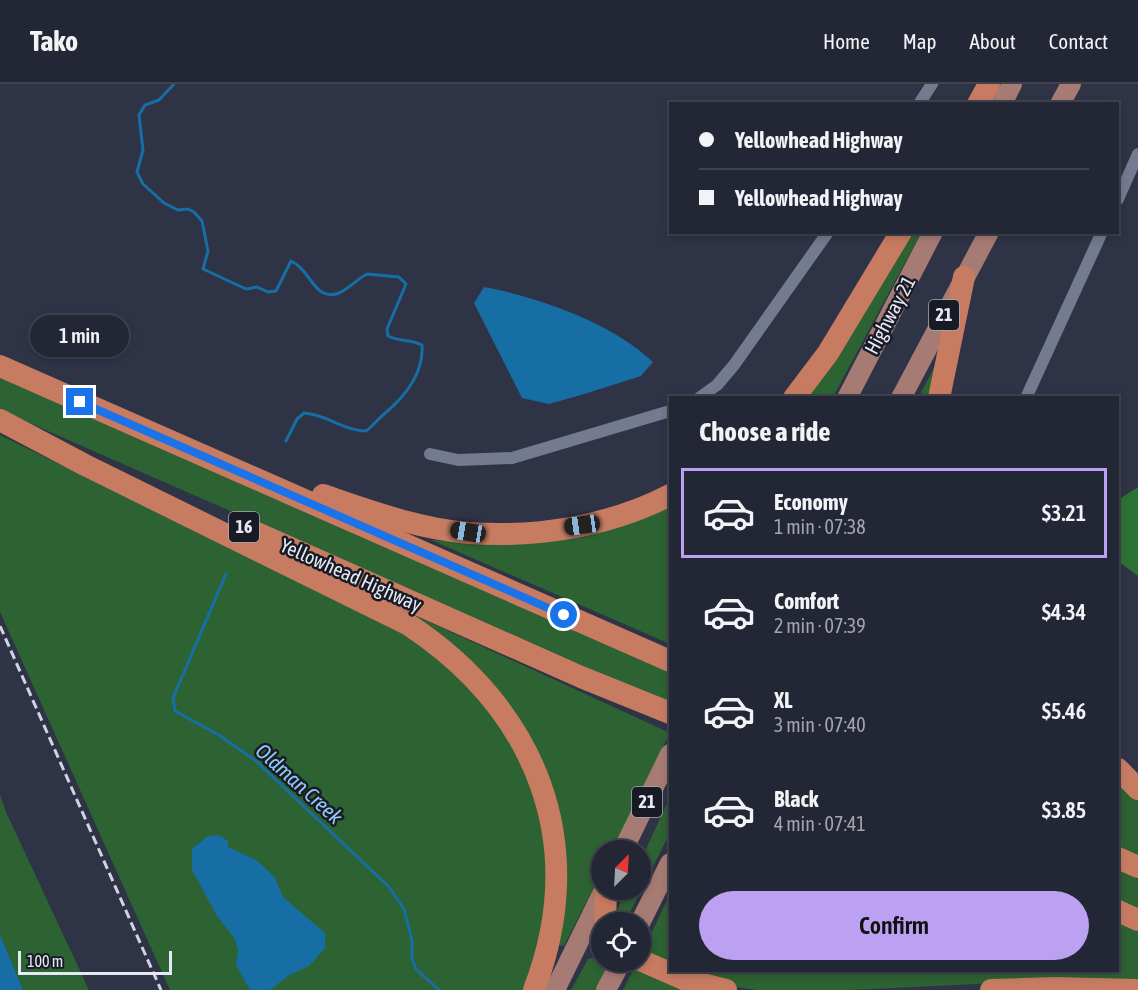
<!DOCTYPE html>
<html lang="en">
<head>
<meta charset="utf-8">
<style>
  :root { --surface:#232634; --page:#2b2e3c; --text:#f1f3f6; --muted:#a3a5ac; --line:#40434f; --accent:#bca0f2 }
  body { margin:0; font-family:"Asap Condensed",sans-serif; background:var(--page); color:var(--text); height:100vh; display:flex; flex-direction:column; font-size:22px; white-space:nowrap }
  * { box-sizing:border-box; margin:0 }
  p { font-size:20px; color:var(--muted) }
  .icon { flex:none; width:33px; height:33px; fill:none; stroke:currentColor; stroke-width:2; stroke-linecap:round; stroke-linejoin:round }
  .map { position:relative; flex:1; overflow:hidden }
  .panel { position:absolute; left:669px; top:312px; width:450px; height:576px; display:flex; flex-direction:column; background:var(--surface); border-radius:0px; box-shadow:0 3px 9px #0003,0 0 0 2px var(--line) }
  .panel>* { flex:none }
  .banner { position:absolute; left:669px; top:18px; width:450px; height:132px; border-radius:0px; box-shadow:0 3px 9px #0003,0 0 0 2px var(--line); display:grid; align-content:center; height:132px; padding:0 30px; background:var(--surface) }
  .needle { width:39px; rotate:24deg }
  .controls { position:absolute; left:591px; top:756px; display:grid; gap:12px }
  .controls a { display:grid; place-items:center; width:60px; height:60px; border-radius:50%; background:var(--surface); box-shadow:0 3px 9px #0003,0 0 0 2px var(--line); font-size:30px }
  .scale { position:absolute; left:18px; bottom:15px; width:154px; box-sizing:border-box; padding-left:6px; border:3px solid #e5e8f5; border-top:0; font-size:16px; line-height:21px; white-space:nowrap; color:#e5e8f5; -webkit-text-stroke:4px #191b24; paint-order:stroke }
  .end { position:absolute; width:27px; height:27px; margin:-14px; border:8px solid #1a73e8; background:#fff; box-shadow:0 0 0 3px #fff }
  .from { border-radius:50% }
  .bubble { position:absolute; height:42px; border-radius:21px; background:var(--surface); box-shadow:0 3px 9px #0003,0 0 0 2px var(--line); font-size:20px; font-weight:600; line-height:42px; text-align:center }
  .car { position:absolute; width:18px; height:36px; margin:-18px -9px; border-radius:8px; box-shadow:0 0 4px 2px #0007; background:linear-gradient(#222 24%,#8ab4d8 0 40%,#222 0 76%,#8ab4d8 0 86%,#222 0) }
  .banner b { display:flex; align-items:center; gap:21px; height:57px; font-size:22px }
  .banner b+b { border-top:2px solid var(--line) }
  .banner i { width:15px; height:15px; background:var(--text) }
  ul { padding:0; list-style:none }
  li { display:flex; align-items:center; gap:18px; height:90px; margin:0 12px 9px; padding:0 18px; border:3px solid transparent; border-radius:0px }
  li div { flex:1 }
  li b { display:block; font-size:22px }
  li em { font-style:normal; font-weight:600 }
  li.selected { border-color:var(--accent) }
  li>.icon { width:54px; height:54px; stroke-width:1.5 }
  h2 { padding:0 30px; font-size:27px; line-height:72px }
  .button { display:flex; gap:12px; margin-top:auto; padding:12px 30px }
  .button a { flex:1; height:69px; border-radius:36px; background:var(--accent); color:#111; font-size:24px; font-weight:600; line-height:69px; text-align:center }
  header { display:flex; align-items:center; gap:36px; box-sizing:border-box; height:84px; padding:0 30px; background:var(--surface); border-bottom:2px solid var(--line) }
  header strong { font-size:28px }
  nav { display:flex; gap:33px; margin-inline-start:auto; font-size:21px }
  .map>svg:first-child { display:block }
</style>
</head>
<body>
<header>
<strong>Tako</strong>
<nav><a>Home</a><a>Map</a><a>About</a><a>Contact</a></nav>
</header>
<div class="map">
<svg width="1138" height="906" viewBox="0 0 1138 906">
  <rect width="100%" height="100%" fill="#2f3346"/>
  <g fill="#2d6232">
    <path d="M910,149H921L833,313L805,314Z"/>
    <path d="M936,280L932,313L918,314Z"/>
    <path d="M0,294L670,586V620L0,326Z"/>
    <path d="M0,351L403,549C434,570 465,595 488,625C532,680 555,760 546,831C542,856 533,881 527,906H170L0,528Z"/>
    <path d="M670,418V560L431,456L485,458Z"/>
    <path d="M336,495L670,649L612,766H602L601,789L564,862L557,861L562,820L508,623Z"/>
    <path d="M1118,693L1138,714V772L1118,763Z"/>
    <path d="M0,711L6,728L89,906H0Z"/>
    <path d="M670,713V749L625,838H614L613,834L627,806H640L641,776Z"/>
    <path d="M1118,785L1138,795V827L1118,818Z"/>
    <path d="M670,810V884L642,869Z"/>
    <path d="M1118,837L1138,846V900L1020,898L850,906H758L734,903L678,887L1118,886Z"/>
    <path d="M601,871L602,878H610L595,906H571L588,875Z"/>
    <path d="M634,884L688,906H623Z"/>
  </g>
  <path fill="#2d7235" d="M1138,403V492L1118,477V416Z"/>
  <g fill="#166ea5">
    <path d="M484,203C539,213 612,239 653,278L641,292L581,311L549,320L522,314L474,219Z"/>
    <path d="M219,751L228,757V763L256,776L274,792L283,813L325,849V864L309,882L288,892L270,906H250L236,881L238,867L235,855L217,832L192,786V765L208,752Z"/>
    <path d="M0,851L23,906H0Z"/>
  </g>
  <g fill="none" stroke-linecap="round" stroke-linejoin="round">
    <g stroke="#166ea5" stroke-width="3">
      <path d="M174,0L159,16L145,21L139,31L143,66L137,88L143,100L164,119L178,126L188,125L194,128L202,137L208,167L203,185L246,205L257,203L268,208L276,207L291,177C311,186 315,219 339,209C350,204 357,195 367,190L399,193L406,200L387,245L388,252C400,258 410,255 422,261C424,290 405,313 383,331C377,336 373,342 366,347C344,347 326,330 304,329L297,335L286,357"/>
      <path d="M226,490L173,614L175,627L219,651L256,677L389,803L404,825L412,856V875L416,885L439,906"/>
    </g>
    <g stroke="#747a8f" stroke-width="12">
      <path d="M919,20L932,0"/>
      <path d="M1118,115L1138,70"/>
      <path d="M699,314L717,301L734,281L828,148"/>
      <path d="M1026,314L1102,148"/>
      <path d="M430,370L458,376L512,374L670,327"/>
    </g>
    <g stroke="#a67b74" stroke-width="20">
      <path d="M1002,20L1012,0"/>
      <path d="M1060,20L1071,0"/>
      <path d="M847,314L933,148"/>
      <path d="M901,314L989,148"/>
      <path d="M623,766L670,670"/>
      <path d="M640,839L670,779"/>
      <path d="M555,906L604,806"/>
      <path d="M606,906L621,878"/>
    </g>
    <g stroke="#c77c62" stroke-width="22">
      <path d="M978,20L989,0"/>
      <path d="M0,282L670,577"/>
      <path d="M794,314L828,269L901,148"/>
      <path d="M939,314L964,193"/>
      <path d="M0,336L85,381L409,541C537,626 590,760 534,906"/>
      <path d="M323,411C370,427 419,445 469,449C537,454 610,442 670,411"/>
      <path d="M257,449L581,593L670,629"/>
      <path d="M1118,685L1138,705"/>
      <path d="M1118,774L1138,783"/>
      <path d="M1118,827L1138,836"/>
      <path d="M605,838L606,806"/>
      <path d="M640,876L686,896L726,906"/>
      <path d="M991,906L1056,904L1135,906"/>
    </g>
    <path stroke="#d0d3e1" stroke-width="3" stroke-dasharray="9 4.5" stroke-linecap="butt" d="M0,542L161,906"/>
  </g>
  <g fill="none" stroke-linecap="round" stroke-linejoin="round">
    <path stroke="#1a73e8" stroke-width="8" d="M80,318L564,531"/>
  </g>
  <g text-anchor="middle" stroke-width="5" stroke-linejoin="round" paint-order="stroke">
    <g fill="#191b24" stroke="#a8aab6" stroke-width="1.5">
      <rect x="929" y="216" width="30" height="30" rx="4.5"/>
      <rect x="229" y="428" width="30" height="30" rx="4.5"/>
      <rect x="632" y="703" width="30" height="30" rx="4.5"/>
    </g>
    <g font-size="18" font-weight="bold" fill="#e5e8f5">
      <text x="944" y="237">21</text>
      <text x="244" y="449">16</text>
      <text x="647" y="724">21</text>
    </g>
    <g font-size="20" fill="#e5e8f5" stroke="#191b24">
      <text transform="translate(890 231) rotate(-62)" y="7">Highway 21</text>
      <text transform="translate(351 491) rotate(24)" y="7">Yellowhead Highway</text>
    </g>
    <g font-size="21" font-style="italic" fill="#90caf8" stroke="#191b24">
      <text transform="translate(299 700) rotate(42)" y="7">Oldman Creek</text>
    </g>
  </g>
</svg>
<div class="controls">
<a><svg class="needle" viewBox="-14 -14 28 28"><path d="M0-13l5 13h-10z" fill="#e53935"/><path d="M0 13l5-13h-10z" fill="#a3a5ac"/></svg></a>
<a><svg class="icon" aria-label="locate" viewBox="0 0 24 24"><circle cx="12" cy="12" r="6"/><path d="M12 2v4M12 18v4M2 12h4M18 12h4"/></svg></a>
</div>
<div class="scale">100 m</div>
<i class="end from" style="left:564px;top:531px"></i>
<i class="end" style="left:80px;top:318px"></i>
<div class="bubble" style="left:30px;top:231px;width:99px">1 min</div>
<i class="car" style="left:582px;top:441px;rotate:262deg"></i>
<i class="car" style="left:468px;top:448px;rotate:279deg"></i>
<div class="banner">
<b><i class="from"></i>Yellowhead Highway</b>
<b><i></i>Yellowhead Highway</b>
</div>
<section class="panel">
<h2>Choose a ride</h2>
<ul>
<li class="selected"><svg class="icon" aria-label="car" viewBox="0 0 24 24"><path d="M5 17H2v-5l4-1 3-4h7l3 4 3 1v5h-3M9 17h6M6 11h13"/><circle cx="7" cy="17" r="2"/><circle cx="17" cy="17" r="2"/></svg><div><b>Economy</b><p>1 min · 07:38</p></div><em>$3.21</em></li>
<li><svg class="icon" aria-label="car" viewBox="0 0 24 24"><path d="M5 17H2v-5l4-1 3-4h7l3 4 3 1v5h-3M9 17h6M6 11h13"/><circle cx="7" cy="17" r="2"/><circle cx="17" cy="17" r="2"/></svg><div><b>Comfort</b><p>2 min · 07:39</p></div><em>$4.34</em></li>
<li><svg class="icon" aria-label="car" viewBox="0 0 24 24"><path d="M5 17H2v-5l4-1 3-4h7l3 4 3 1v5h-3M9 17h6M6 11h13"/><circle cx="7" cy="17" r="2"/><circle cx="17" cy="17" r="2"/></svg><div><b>XL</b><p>3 min · 07:40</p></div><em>$5.46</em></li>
<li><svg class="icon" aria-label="car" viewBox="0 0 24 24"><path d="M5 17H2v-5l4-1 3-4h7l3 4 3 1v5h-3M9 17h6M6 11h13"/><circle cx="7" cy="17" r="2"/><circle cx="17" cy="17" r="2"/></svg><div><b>Black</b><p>4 min · 07:41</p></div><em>$3.85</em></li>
</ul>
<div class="button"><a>Confirm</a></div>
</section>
</div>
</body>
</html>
